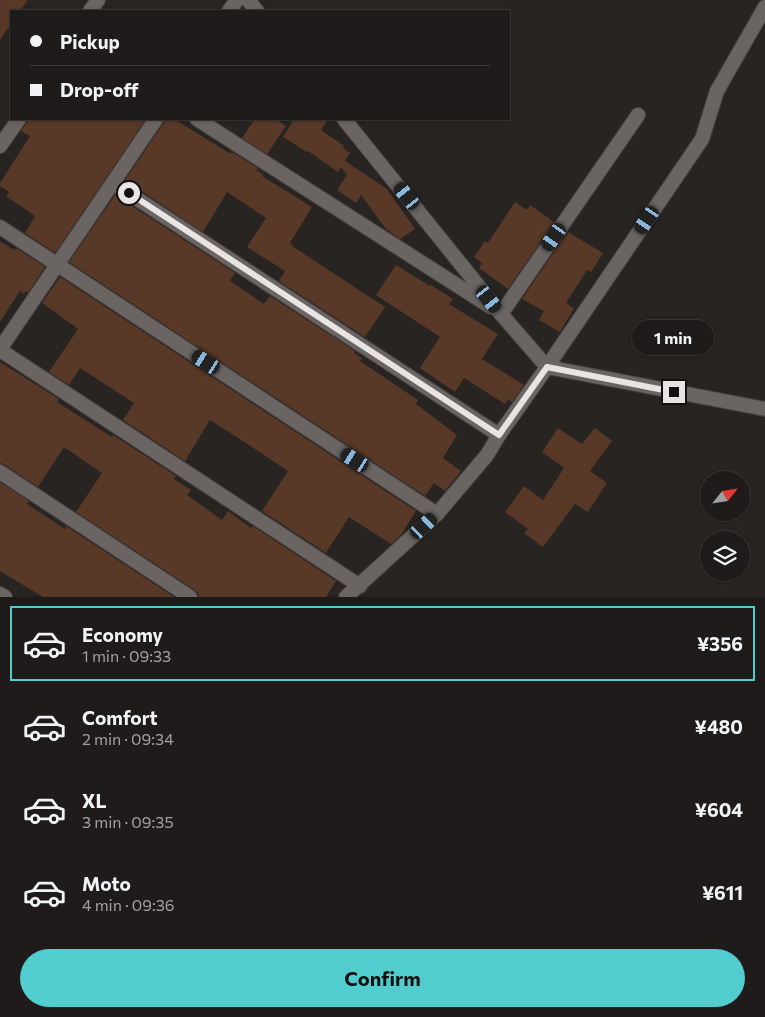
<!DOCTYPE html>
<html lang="en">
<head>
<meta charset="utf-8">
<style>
  :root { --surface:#1e1b1a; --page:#262423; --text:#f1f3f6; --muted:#a1a1a2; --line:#3c3939; --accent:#52cdcf }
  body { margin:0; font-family:Commissioner,sans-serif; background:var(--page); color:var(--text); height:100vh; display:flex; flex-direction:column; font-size:19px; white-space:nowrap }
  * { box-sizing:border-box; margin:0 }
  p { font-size:16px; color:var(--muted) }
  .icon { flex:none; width:28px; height:28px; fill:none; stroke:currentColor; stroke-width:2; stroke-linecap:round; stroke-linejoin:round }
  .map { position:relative; height:597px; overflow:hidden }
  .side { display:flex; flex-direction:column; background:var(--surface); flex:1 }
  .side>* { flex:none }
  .hud { position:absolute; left:10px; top:10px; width:500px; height:110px; border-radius:0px; box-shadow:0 1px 4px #0004,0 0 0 1px var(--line); display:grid; align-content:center; height:110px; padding:0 20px; background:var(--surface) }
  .needle { width:32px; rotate:60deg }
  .fabs { position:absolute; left:700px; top:471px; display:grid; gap:10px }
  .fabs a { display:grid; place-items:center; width:50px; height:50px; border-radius:50%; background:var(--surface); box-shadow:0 1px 4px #0004,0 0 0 1px var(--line); font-size:25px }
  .end { position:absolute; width:22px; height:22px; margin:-11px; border:6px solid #e7e4e3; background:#111; box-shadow:0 0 0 2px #111 }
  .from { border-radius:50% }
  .bubble { position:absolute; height:35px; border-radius:18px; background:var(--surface); box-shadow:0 1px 4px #0004,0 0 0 1px var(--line); font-size:16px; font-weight:700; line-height:35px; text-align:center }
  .car { position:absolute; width:15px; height:30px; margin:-15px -8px; border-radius:6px; box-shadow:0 0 4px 1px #0007; background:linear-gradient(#222 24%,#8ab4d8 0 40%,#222 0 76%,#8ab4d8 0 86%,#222 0) }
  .hud b { display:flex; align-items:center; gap:18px; height:48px; font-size:19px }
  .hud b+b { border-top:1px solid var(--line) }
  .hud i { width:12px; height:12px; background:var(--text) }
  ul { padding:9px 0 0; list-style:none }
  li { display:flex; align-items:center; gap:15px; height:75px; margin:0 10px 8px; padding:0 10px; border:2px solid transparent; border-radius:0px }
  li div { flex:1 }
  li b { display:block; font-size:19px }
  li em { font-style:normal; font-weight:700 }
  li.selected { border-color:var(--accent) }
  li>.icon { width:45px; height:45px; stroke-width:1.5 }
  .primary-button { display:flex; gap:10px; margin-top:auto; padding:10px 20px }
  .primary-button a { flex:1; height:58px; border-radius:30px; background:var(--accent); color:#111; font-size:20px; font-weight:700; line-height:58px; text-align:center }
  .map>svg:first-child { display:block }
</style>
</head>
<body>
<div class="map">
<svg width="765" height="597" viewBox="0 0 765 597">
  <rect width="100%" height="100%" fill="#282422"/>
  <g fill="#583826">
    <path d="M0,0H28L20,11H11V24L0,40Z"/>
    <path d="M28,119H146L55,253L25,233L35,216L6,196L9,192L0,186V183L30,136L21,131L26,124Z"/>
    <path d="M165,119H174L231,154L232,152L258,168L256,170L263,174L262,176L312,207L290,243L293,245L292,246L385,307L365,337L279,281L285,271L247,247L266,218L227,192L203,232L125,180L163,124Z"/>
    <path d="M255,119H275L286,126L267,154L242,138Z"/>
    <path d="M294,119H328L321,130L344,146L343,148L350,153L345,161L387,189L415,229L400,239L386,229L361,195L356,203L337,190L347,175L341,167L338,172L308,151L307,152L283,137Z"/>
    <path d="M115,195L235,273L230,281L264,304L270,296L355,351L354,353L362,358L360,361L418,400L416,404L457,435L443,458L461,471L445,491L434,483L425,496L69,262Z"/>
    <path d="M515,202L527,210L530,205L554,222L508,289L479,268L482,263L474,257L485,241L488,243Z"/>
    <path d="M568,232L603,253L591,272L587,270L566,303L574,308L560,332L539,320L544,311L522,299Z"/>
    <path d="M0,241L14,250L16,248L45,267L28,293L26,291L24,294L20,291L0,322Z"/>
    <path d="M396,265L430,286L431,285L453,299L449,304L498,334L482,359L524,385L512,402L508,399L505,404L464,378L455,392L420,368L440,337L376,295Z"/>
    <path d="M60,277L416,511L401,535L391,544L349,517L326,553L262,511L288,471L246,443L210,420L185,461L123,420L134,403L80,368L69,385L49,372L78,329L42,303Z"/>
    <path d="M0,362L59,399L57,402L112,437L113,435L176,476L174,479L191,490L187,495L222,520L228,511L251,528L253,526L336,581L326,597H199L198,593L195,590L76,512L102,473L64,447L38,487L5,465L0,463Z"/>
    <path d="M558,428L582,444L595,428L612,441L590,471L607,483L588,512L575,504L543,547L524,533L528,529L505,512L524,486L543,500L564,468L542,452Z"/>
    <path d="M0,482L29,501L27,504L65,529L66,526L174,597H43L0,571Z"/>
  </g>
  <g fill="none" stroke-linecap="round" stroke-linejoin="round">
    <defs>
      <g id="service">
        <path d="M501,314L638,115"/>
        <path d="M547,367L702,139L717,91L765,7"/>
      </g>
      <g id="minor">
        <path d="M248,0L257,11"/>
        <path d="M90,11L98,0"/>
        <path d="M229,11L237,0"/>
        <path d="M197,119L491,307"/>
        <path d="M344,119L501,314L547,367L765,409"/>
        <path d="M0,146L19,119"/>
        <path d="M113,183L499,435"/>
        <path d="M0,227L437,514"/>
        <path d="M0,349L156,119"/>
        <path d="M0,350L360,586"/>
        <path d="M0,472L190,597"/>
        <path d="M0,594L5,597"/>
        <path d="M346,597L437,514L487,455L499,435L547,367"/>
      </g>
    </defs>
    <use href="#service" stroke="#444140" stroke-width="16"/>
    <use href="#minor" stroke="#444140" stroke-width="16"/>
    <use href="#service" stroke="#6a6563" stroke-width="14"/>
    <use href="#minor" stroke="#6a6563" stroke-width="14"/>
  </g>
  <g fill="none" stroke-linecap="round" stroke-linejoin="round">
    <path stroke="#e7e4e3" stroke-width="6" d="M129,193L499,435L547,367L674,392"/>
  </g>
</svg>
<div class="fabs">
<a><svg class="needle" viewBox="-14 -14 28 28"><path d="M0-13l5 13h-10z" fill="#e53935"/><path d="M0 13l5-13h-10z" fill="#a1a1a2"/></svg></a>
<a><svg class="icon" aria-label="layers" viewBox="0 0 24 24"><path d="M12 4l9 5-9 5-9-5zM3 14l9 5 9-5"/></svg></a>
</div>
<i class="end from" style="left:129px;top:193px"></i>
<i class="end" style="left:674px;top:392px"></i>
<div class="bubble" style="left:632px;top:320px;width:82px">1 min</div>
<i class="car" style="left:407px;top:196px;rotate:321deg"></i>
<i class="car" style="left:647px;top:220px;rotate:214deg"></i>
<i class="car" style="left:554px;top:237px;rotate:215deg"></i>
<i class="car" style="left:489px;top:299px;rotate:141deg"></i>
<i class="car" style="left:206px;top:362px;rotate:303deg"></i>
<i class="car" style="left:355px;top:460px;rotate:303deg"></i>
<i class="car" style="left:424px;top:526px;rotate:47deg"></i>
<div class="hud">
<b><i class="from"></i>Pickup</b>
<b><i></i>Drop-off</b>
</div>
</div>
<section class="side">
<ul>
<li class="selected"><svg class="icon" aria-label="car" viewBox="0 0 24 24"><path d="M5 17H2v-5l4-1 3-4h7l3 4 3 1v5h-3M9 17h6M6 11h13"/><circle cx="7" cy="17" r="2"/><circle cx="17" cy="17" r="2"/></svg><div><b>Economy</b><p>1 min · 09:33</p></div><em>¥356</em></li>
<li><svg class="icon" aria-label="car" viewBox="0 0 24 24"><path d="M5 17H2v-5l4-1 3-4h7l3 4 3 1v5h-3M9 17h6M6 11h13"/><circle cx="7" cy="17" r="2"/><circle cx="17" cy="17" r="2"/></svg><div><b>Comfort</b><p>2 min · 09:34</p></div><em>¥480</em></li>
<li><svg class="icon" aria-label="car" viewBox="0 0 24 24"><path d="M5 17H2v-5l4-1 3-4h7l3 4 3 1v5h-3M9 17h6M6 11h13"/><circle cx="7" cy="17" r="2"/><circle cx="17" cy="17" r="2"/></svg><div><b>XL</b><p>3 min · 09:35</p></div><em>¥604</em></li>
<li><svg class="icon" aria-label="car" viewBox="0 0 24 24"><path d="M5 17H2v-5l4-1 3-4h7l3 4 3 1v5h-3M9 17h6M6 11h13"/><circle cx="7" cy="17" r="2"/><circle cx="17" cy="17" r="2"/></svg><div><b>Moto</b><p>4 min · 09:36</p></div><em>¥611</em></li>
</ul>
<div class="primary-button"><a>Confirm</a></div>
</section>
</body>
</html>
